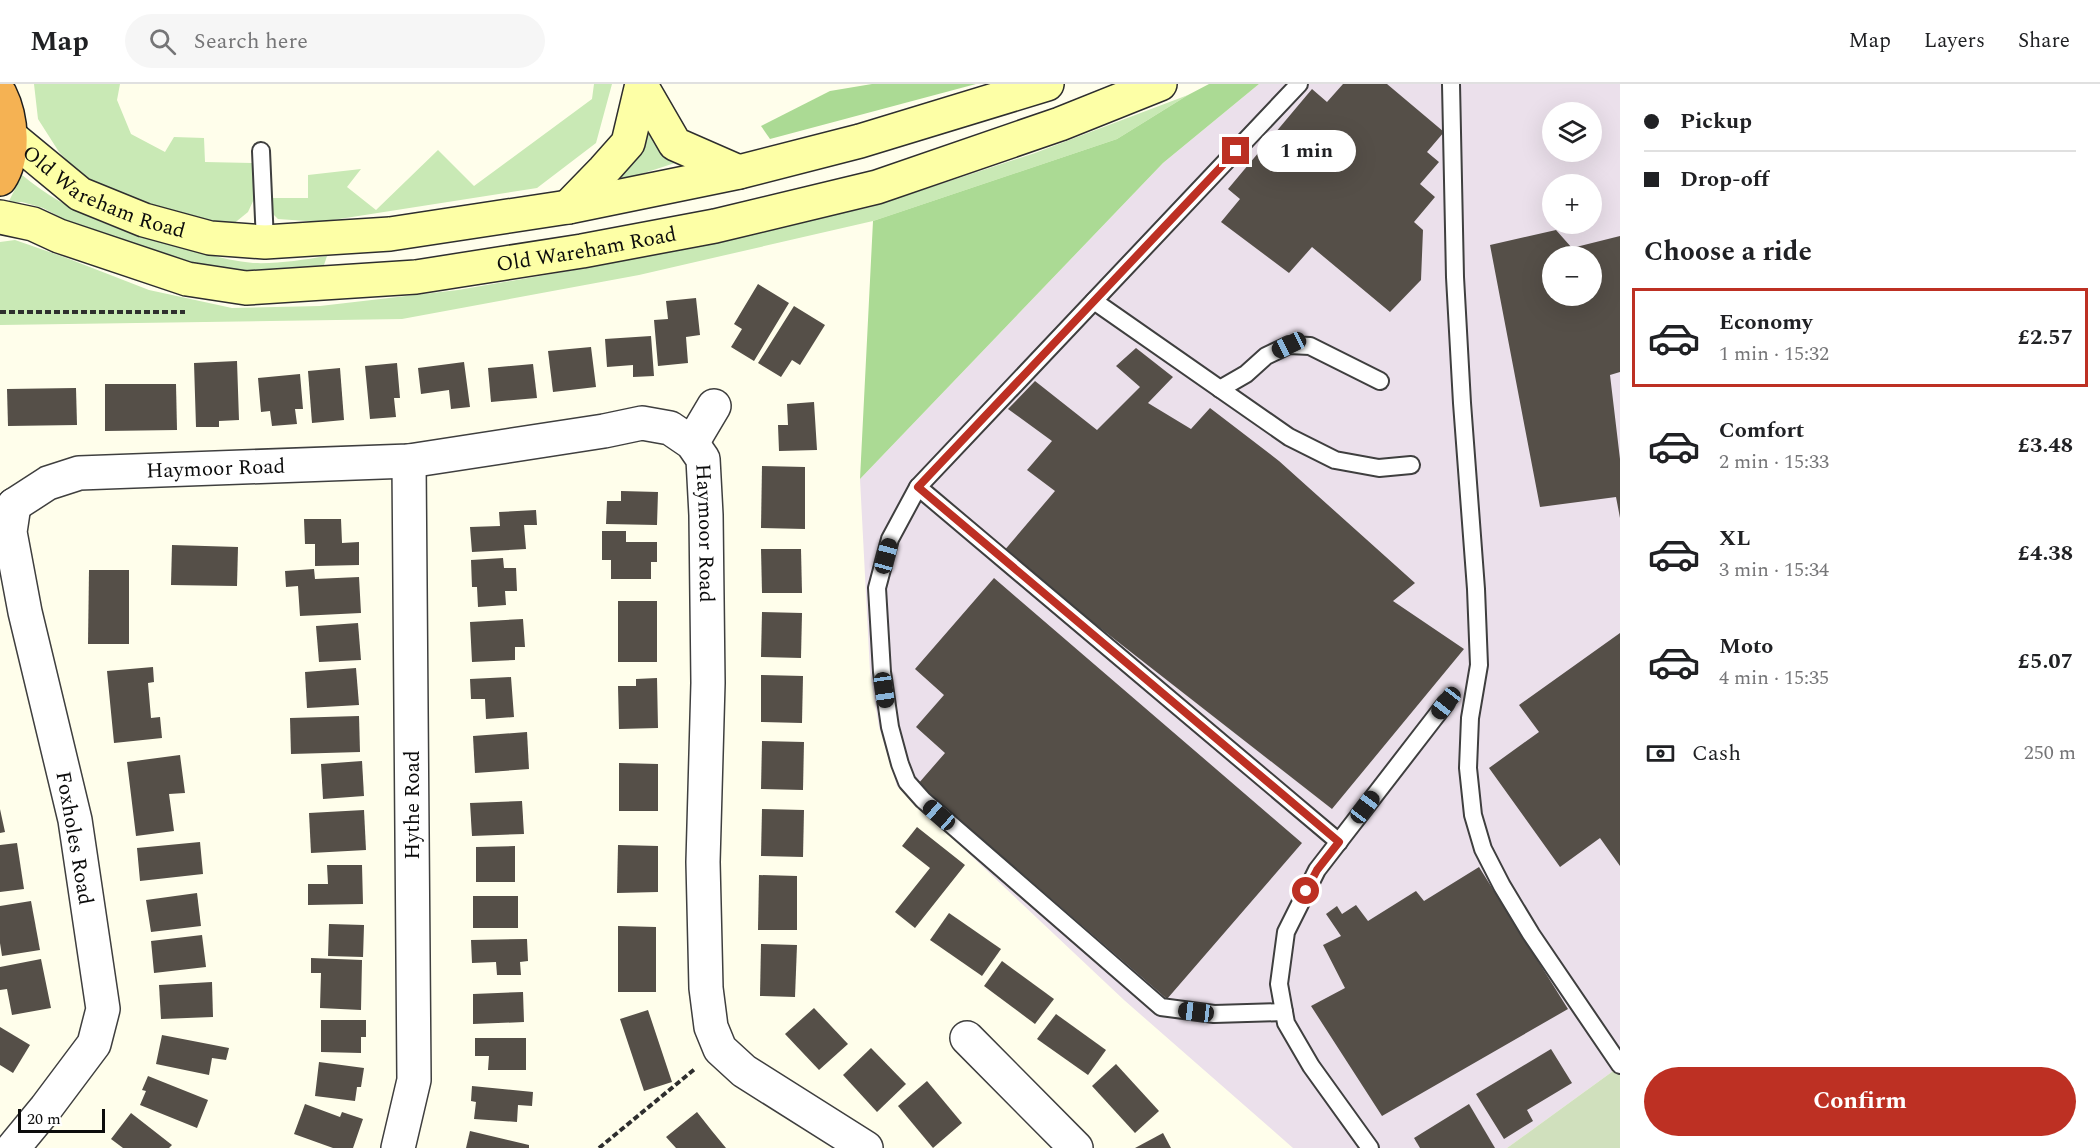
<!DOCTYPE html>
<html lang="en">
<head>
<meta charset="utf-8">
<style>
  :root { --surface:#fff; --page:#f6f6f6; --text:#202124; --muted:#757577; --line:#e0e0e0; --accent:#bd3023 }
  body { margin:0; font-family:Spectral,serif; background:var(--page); color:var(--text); height:100vh; display:flex; flex-direction:column; font-size:22px; white-space:nowrap }
  * { box-sizing:border-box; margin:0 }
  p { font-size:20px; color:var(--muted) }
  .icon { flex:none; width:33px; height:33px; fill:none; stroke:currentColor; stroke-width:2; stroke-linecap:round; stroke-linejoin:round }
  .map { position:relative; flex:1; overflow:hidden }
  .side { display:flex; flex-direction:column; background:var(--surface); width:480px }
  .side>* { flex:none }
  .guide { display:grid; align-content:center; height:132px; padding:0 24px; background:var(--surface) }
  .controls { position:absolute; left:1542px; top:18px; display:grid; gap:12px }
  .controls a { display:grid; place-items:center; width:60px; height:60px; border-radius:50%; background:var(--surface); box-shadow:0 6px 24px #0002; font-size:30px }
  .scale { position:absolute; left:18px; bottom:15px; width:87px; box-sizing:border-box; padding-left:6px; border:3px solid #0c0c0c; border-top:0; font-size:16px; line-height:21px; white-space:nowrap; color:#0c0c0c; -webkit-text-stroke:4px #fff; paint-order:stroke }
  .end { position:absolute; width:27px; height:27px; margin:-14px; border:8px solid #bd3023; background:#fff; box-shadow:0 0 0 3px #fff }
  .from { border-radius:50% }
  .bubble { position:absolute; height:42px; border-radius:21px; background:var(--surface); box-shadow:0 6px 24px #0002; font-size:20px; font-weight:700; line-height:42px; text-align:center }
  .car { position:absolute; width:18px; height:36px; margin:-18px -9px; border-radius:8px; box-shadow:0 0 4px 2px #0007; background:linear-gradient(#222 24%,#8ab4d8 0 40%,#222 0 76%,#8ab4d8 0 86%,#222 0) }
  .guide b { display:flex; align-items:center; gap:21px; height:57px; font-size:22px }
  .guide b+b { border-top:2px solid var(--line) }
  .guide i { width:15px; height:15px; background:var(--text) }
  ul { padding:0; list-style:none }
  li { display:flex; align-items:center; gap:18px; height:99px; margin:0 12px 9px; padding:0 12px; border:3px solid transparent; border-radius:0px }
  li div { flex:1 }
  li b { display:block; font-size:22px }
  li em { font-style:normal; font-weight:700 }
  li.active { border-color:var(--accent) }
  li>.icon { width:54px; height:54px; stroke-width:1.5 }
  h2 { padding:0 24px; font-size:27px; line-height:72px }
  .pay { display:flex; align-items:center; gap:15px; height:66px; padding:0 24px; font-size:22px }
  .pay p { margin-inline-start:auto }
  .primary-button { display:flex; gap:12px; margin-top:auto; padding:12px 24px }
  .primary-button a { flex:1; height:69px; border-radius:36px; background:var(--accent); color:#fff; font-size:24px; font-weight:700; line-height:69px; text-align:center }
  header { display:flex; align-items:center; gap:36px; box-sizing:border-box; height:84px; padding:0 30px; background:var(--surface); border-bottom:2px solid var(--line) }
  header strong { font-size:28px }
  nav { display:flex; gap:33px; margin-inline-start:auto; font-size:21px }
  .search { width:420px; height:54px; background:var(--page); display:flex; align-items:center; gap:15px; box-sizing:border-box; padding:0 21px; border-radius:33px; color:var(--muted); font-size:22px }
  main { display:flex; flex:1; min-height:0 }
  .map>svg:first-child { display:block }
</style>
</head>
<body>
<header>
<strong>Map</strong>
<div class="search"><svg class="icon" aria-label="search" viewBox="0 0 24 24"><circle cx="10" cy="10" r="6"/><path d="M15 15l6 6"/></svg>Search here</div>
<nav><a>Map</a><a>Layers</a><a>Share</a></nav>
</header>
<main>
<div class="map">
<svg width="1620" height="1064" viewBox="0 0 1620 1064">
  <rect width="100%" height="100%" fill="#fffeeb"/>
  <path fill="#ebe0eb" fill-rule="evenodd" d="M1259,0H1620V982L1507,1064H1293L1124,916L897,702L879,643L870,588L860,395L1163,79ZM1552,28H1592V68H1552ZM1552,100H1592V140H1552ZM1552,172H1592V212H1552Z"/>
  <g fill="#c9e9b5">
    <path d="M34,0H120L117,16L131,50L165,68L174,53L204,54L205,78L252,79L254,115L248,128L232,141L144,125L85,96L59,68L38,35Z"/>
    <path d="M594,0H612L596,59L537,104L320,138L278,135L272,129V114H308V91L361,85L347,103L376,126L438,66L474,102L592,15Z"/>
    <path d="M1188,11L1117,55L873,137L639,191L402,235L0,241V158L15,156L64,173L149,206L232,224L320,222L458,206L603,181L871,123L1035,69Z"/>
    <path d="M646,44L655,58L678,78L601,103Z"/>
    <path d="M22,91C68,130 132,152 189,166C210,171 232,177 253,179C278,180 302,176 327,172L322,187L254,189L184,179L77,142L43,124L22,118L8,119Z"/>
  </g>
  <g fill="#abda94">
    <path d="M872,0H976L770,55L761,42L830,7Z"/>
    <path d="M1209,0H1259L1163,79L860,395L873,137L1117,55L1188,11Z"/>
  </g>
  <path fill="#d0e0bd" d="M1620,982V1064H1507Z"/>
  <g fill="#554f48" fill-rule="evenodd">
    <path d="M1343,0H1387L1444,48L1427,68L1439,78L1420,100L1435,113L1414,138L1423,146L1421,196L1390,228L1312,163L1289,189L1221,138L1240,115L1228,105L1312,5L1327,18Z"/>
    <path d="M1556,146L1572,164L1620,152V288L1610,291L1620,375V434L1616,413L1540,423L1490,161ZM1552,172H1592V212H1552Z"/>
    <path d="M758,200L789,219L754,277L731,263L742,245L734,240Z"/>
    <path d="M696,214L700,251L686,253L688,279L658,282L654,236L668,235L666,217Z"/>
    <path d="M794,222L825,241L800,281L792,276L781,293L758,279Z"/>
    <path d="M651,252L654,292L633,293V281L607,283L605,255Z"/>
    <path d="M591,263L596,303L553,308L548,267Z"/>
    <path d="M1136,264L1173,293L1148,319L1191,345L1210,324L1279,377L1415,499L1393,517L1464,565L1332,725L1003,468L1055,407L1027,386L1052,357L1008,325L1035,297L1097,346L1140,303L1116,282Z"/>
    <path d="M237,277L239,336L219,337V343H196L194,279Z"/>
    <path d="M464,278L470,323L451,325L449,306L421,310L418,284Z"/>
    <path d="M397,279L400,314H394L396,333L370,335L365,282Z"/>
    <path d="M533,280L537,314L491,318L488,284Z"/>
    <path d="M340,284L344,336L312,339L308,287Z"/>
    <path d="M300,290L303,325H295L297,340L272,342L270,327L261,328L258,294Z"/>
    <path d="M105,300H176L177,346L105,347Z"/>
    <path d="M76,304L77,341L8,342L7,305Z"/>
    <path d="M814,318L817,366L779,367L778,341H788L787,320Z"/>
    <path d="M762,382L805,383V445L761,444Z"/>
    <path d="M621,407L658,408L657,441L606,440L607,417H621Z"/>
    <path d="M536,426L537,441H524L526,465L472,468L470,443L500,442L499,428Z"/>
    <path d="M304,435H341L342,459L359,458V481L315,482V460H305Z"/>
    <path d="M602,447H626V458H657V478H651V495H611V476H602Z"/>
    <path d="M172,461L238,463L237,502L171,501Z"/>
    <path d="M761,465H801L802,509H762Z"/>
    <path d="M503,474L504,484H516L517,507H505L506,521L478,523L477,503H472L471,476Z"/>
    <path d="M314,485L315,495L359,493L361,529L300,532L298,502L286,503L285,487Z"/>
    <path d="M89,486H129V560H88Z"/>
    <path d="M994,494L1302,759L1167,915L918,700L945,669L916,643L944,611L915,585Z"/>
    <rect x="618" y="517" width="39" height="61"/>
    <path d="M762,528L802,529L801,574L761,573Z"/>
    <path d="M523,535L525,563H515V576L472,578L470,538Z"/>
    <path d="M358,539L361,576L319,578L316,542Z"/>
    <path d="M1620,549V782L1600,754L1560,783L1489,684L1539,648L1519,621Z"/>
    <path d="M153,583L154,598L148,599L151,634L160,633L162,654L114,659L107,587Z"/>
    <path d="M356,584L359,621L307,624L305,588Z"/>
    <path d="M761,591L803,592L802,639L761,638Z"/>
    <path d="M511,593L514,633L486,635L485,615H471L470,595Z"/>
    <path d="M657,594L658,644L619,645L618,602H636V595Z"/>
    <path d="M359,632L360,668L291,670L290,634Z"/>
    <path d="M527,648L529,685L475,689L473,652Z"/>
    <path d="M762,657L804,658L803,706L761,705Z"/>
    <path d="M180,671L185,709L169,710L174,747L136,752L127,678Z"/>
    <path d="M362,677L364,712L323,715L321,680Z"/>
    <path d="M619,679L658,680V727H619Z"/>
    <path d="M522,717L524,750L472,752L470,719Z"/>
    <path d="M0,725L5,748L0,749Z"/>
    <path d="M762,725L804,726L803,773L761,772Z"/>
    <path d="M364,726L366,766L311,769L309,729Z"/>
    <path d="M917,743L965,781L915,844L895,828L930,784L902,762Z"/>
    <path d="M200,758L203,790L140,797L137,764Z"/>
    <path d="M17,759L24,805L0,808V761Z"/>
    <path d="M618,761L658,762V808L617,809Z"/>
    <path d="M515,762V798H476V763Z"/>
    <path d="M327,781H362L363,820L308,821V800H328Z"/>
    <path d="M1479,783L1568,925L1382,1032L1311,922L1345,904L1323,861L1341,852L1326,830L1337,822L1342,830L1356,821L1368,837L1416,807L1424,817Z"/>
    <path d="M759,791L797,792V846H758Z"/>
    <path d="M197,809L201,842L151,848L146,816Z"/>
    <rect x="473" y="812" width="45" height="32"/>
    <path d="M31,817L40,866L2,872L0,859V822Z"/>
    <path d="M949,829L1001,865L982,892L930,856Z"/>
    <path d="M329,840L364,841L363,873L328,872Z"/>
    <path d="M618,842L656,843V908H618Z"/>
    <path d="M202,851L206,883L154,889L151,857Z"/>
    <path d="M527,855L528,877L520,878L521,891H497L496,878L472,879L471,856Z"/>
    <path d="M761,860L797,861L795,913L760,912Z"/>
    <path d="M311,874L362,876L361,926L320,924L321,889H311Z"/>
    <path d="M41,875L51,924L12,931L7,905L0,906V883Z"/>
    <path d="M1002,877L1054,915L1035,940L984,902Z"/>
    <path d="M212,898L213,933L161,935L159,901Z"/>
    <path d="M523,908L524,938L473,940V910Z"/>
    <path d="M814,924L848,960L819,986L785,950Z"/>
    <path d="M648,926L672,998L644,1007L620,935Z"/>
    <path d="M1056,930L1106,966L1088,991L1037,955Z"/>
    <path d="M321,936H366V953H361V969L321,968Z"/>
    <path d="M0,943L30,961L13,989L0,981Z"/>
    <path d="M162,951L229,964L226,976L212,974L209,991L156,980Z"/>
    <path d="M475,954H526V986H488L489,972H475Z"/>
    <path d="M871,964L906,1000L877,1028L843,991Z"/>
    <path d="M1551,965L1572,999L1527,1026L1533,1037L1504,1055L1476,1010Z"/>
    <path d="M319,978L364,984L361,1003H357L355,1017L315,1012Z"/>
    <path d="M1116,980L1159,1027L1135,1049L1092,1002Z"/>
    <path d="M148,992L208,1016L197,1044L140,1021L146,1007L142,1006Z"/>
    <path d="M927,997L962,1039L933,1064L898,1022Z"/>
    <path d="M472,1002L533,1008L532,1022L518,1021L517,1038L474,1035L476,1018L471,1017Z"/>
    <path d="M305,1020L340,1033L342,1028L363,1035L353,1064H333L294,1050Z"/>
    <path d="M1469,1020L1495,1064H1420L1414,1054Z"/>
    <path d="M697,1028L712,1047L726,1064H676L666,1053Z"/>
    <path d="M131,1029L172,1061L169,1064H123L111,1055Z"/>
    <path d="M470,1047L529,1061V1064H466Z"/>
    <path d="M1163,1049L1171,1064H1135Z"/>
  </g>
  <g fill="none" stroke-linecap="round" stroke-linejoin="round">
    <defs>
      <g id="lane">
        <path d="M1299,0L918,403L1339,758"/>
        <path d="M1451,0L1455,193L1462,319L1476,505L1479,581L1470,634L1468,684L1473,731L1483,765L1502,802L1531,850L1620,981"/>
        <path d="M261,67L265,158"/>
        <path d="M1094,217L1289,353L1335,376L1379,384L1411,381"/>
        <path d="M1220,305L1246,290L1266,272L1289,261L1310,262L1380,297"/>
        <path d="M918,403L890,455L877,504L882,588L890,643L900,680L907,698L923,716L1161,923L1214,930L1284,928"/>
        <path d="M1370,1064L1311,982L1286,939L1279,900L1286,848L1317,786L1446,619"/>
      </g>
      <g id="street">
        <path d="M692,359L714,322"/>
        <path id="s1" d="M14,421L48,399L79,389L409,377L604,347L642,339L670,344L692,359L703,375L706,431L708,599L703,778L706,904L711,943L720,965L744,987L866,1064"/>
        <path d="M967,954L1076,1064"/>
        <path d="M13,1064L46,1024L94,960L103,925L75,736L25,528L10,448L14,421"/>
        <path d="M398,1064L414,996L409,377"/>
      </g>
      <g id="secondary">
        <path d="M642,3L675,60L739,88"/>
        <path id="s2" d="M11,53L80,110L144,136L210,154L265,158L390,150L568,123L739,88L860,57L1047,0"/>
        <path d="M568,123L604,86L628,59L642,0"/>
        <path id="s3" d="M0,133L33,140L59,152L187,195L246,204L416,193L582,167L715,142L877,103L1060,40L1160,0"/>
      </g>
      <path id="highway" d="M0,10C12,34 15,72 0,95"/>
    </defs>
    <use href="#lane" stroke="#3f3f3f" stroke-width="20"/>
    <use href="#street" stroke="#3f3f3f" stroke-width="36"/>
    <use href="#secondary" stroke="#2e2e2e" stroke-width="36"/>
    <use href="#highway" stroke="#1d1d1d" stroke-width="36"/>
    <g stroke="#2e2e2e" stroke-width="4" stroke-dasharray="6 3" stroke-linecap="butt">
      <path d="M0,228H185"/>
      <path d="M599,1064L696,984"/>
    </g>
    <use href="#lane" stroke="#fff" stroke-width="16"/>
    <use href="#street" stroke="#fff" stroke-width="33"/>
    <use href="#secondary" stroke="#fdffa6" stroke-width="33"/>
    <use href="#highway" stroke="#f5b253" stroke-width="33"/>
  </g>
  <g fill="none" stroke-linecap="round" stroke-linejoin="round">
    <path stroke="#bd3023" stroke-width="8" d="M1236,67L918,403L1339,758L1317,786L1306,807"/>
  </g>
  <g text-anchor="middle" stroke-width="6" stroke-linejoin="round" paint-order="stroke">
    <g font-size="21" fill="#0c0c0c" stroke="#fff">
      <text dy="7" stroke="none"><textPath href="#s2" startOffset="110">Old Wareham Road</textPath></text>
      <text dy="7" stroke="none"><textPath href="#s3" startOffset="600">Old Wareham Road</textPath></text>
      <text dy="7" stroke="none"><textPath href="#s1" startOffset="210">Haymoor Road</textPath></text>
      <text dy="7" stroke="none"><textPath href="#s1" startOffset="788">Haymoor Road</textPath></text>
      <text transform="translate(412 721) rotate(-90)" y="7">Hythe Road</text>
      <text transform="translate(75 754) rotate(80)" y="7">Foxholes Road</text>
    </g>
  </g>
</svg>
<div class="controls">
<a><svg class="icon" aria-label="layers" viewBox="0 0 24 24"><path d="M12 4l9 5-9 5-9-5zM3 14l9 5 9-5"/></svg></a>
<a>+</a>
<a>−</a>
</div>
<div class="scale">20 m</div>
<i class="end from" style="left:1306px;top:807px"></i>
<i class="end" style="left:1236px;top:67px"></i>
<div class="bubble" style="left:1257px;top:46px;width:99px">1 min</div>
<i class="car" style="left:1289px;top:261px;rotate:244deg"></i>
<i class="car" style="left:886px;top:472px;rotate:15deg"></i>
<i class="car" style="left:884px;top:606px;rotate:172deg"></i>
<i class="car" style="left:1446px;top:619px;rotate:218deg"></i>
<i class="car" style="left:1365px;top:723px;rotate:37deg"></i>
<i class="car" style="left:939px;top:731px;rotate:311deg"></i>
<i class="car" style="left:1196px;top:928px;rotate:277deg"></i>
</div>
<section class="side">
<div class="guide">
<b><i class="from"></i>Pickup</b>
<b><i></i>Drop-off</b>
</div>
<h2>Choose a ride</h2>
<ul>
<li class="active"><svg class="icon" aria-label="car" viewBox="0 0 24 24"><path d="M5 17H2v-5l4-1 3-4h7l3 4 3 1v5h-3M9 17h6M6 11h13"/><circle cx="7" cy="17" r="2"/><circle cx="17" cy="17" r="2"/></svg><div><b>Economy</b><p>1 min · 15:32</p></div><em>£2.57</em></li>
<li><svg class="icon" aria-label="car" viewBox="0 0 24 24"><path d="M5 17H2v-5l4-1 3-4h7l3 4 3 1v5h-3M9 17h6M6 11h13"/><circle cx="7" cy="17" r="2"/><circle cx="17" cy="17" r="2"/></svg><div><b>Comfort</b><p>2 min · 15:33</p></div><em>£3.48</em></li>
<li><svg class="icon" aria-label="car" viewBox="0 0 24 24"><path d="M5 17H2v-5l4-1 3-4h7l3 4 3 1v5h-3M9 17h6M6 11h13"/><circle cx="7" cy="17" r="2"/><circle cx="17" cy="17" r="2"/></svg><div><b>XL</b><p>3 min · 15:34</p></div><em>£4.38</em></li>
<li><svg class="icon" aria-label="car" viewBox="0 0 24 24"><path d="M5 17H2v-5l4-1 3-4h7l3 4 3 1v5h-3M9 17h6M6 11h13"/><circle cx="7" cy="17" r="2"/><circle cx="17" cy="17" r="2"/></svg><div><b>Moto</b><p>4 min · 15:35</p></div><em>£5.07</em></li>
</ul>
<div class="pay"><svg class="icon" aria-label="cash" viewBox="0 0 24 24"><path d="M3 7h18v10H3z"/><circle cx="12" cy="12" r="2"/></svg>Cash<p>250 m</p></div>
<div class="primary-button"><a>Confirm</a></div>
</section>
</main>
</body>
</html>
